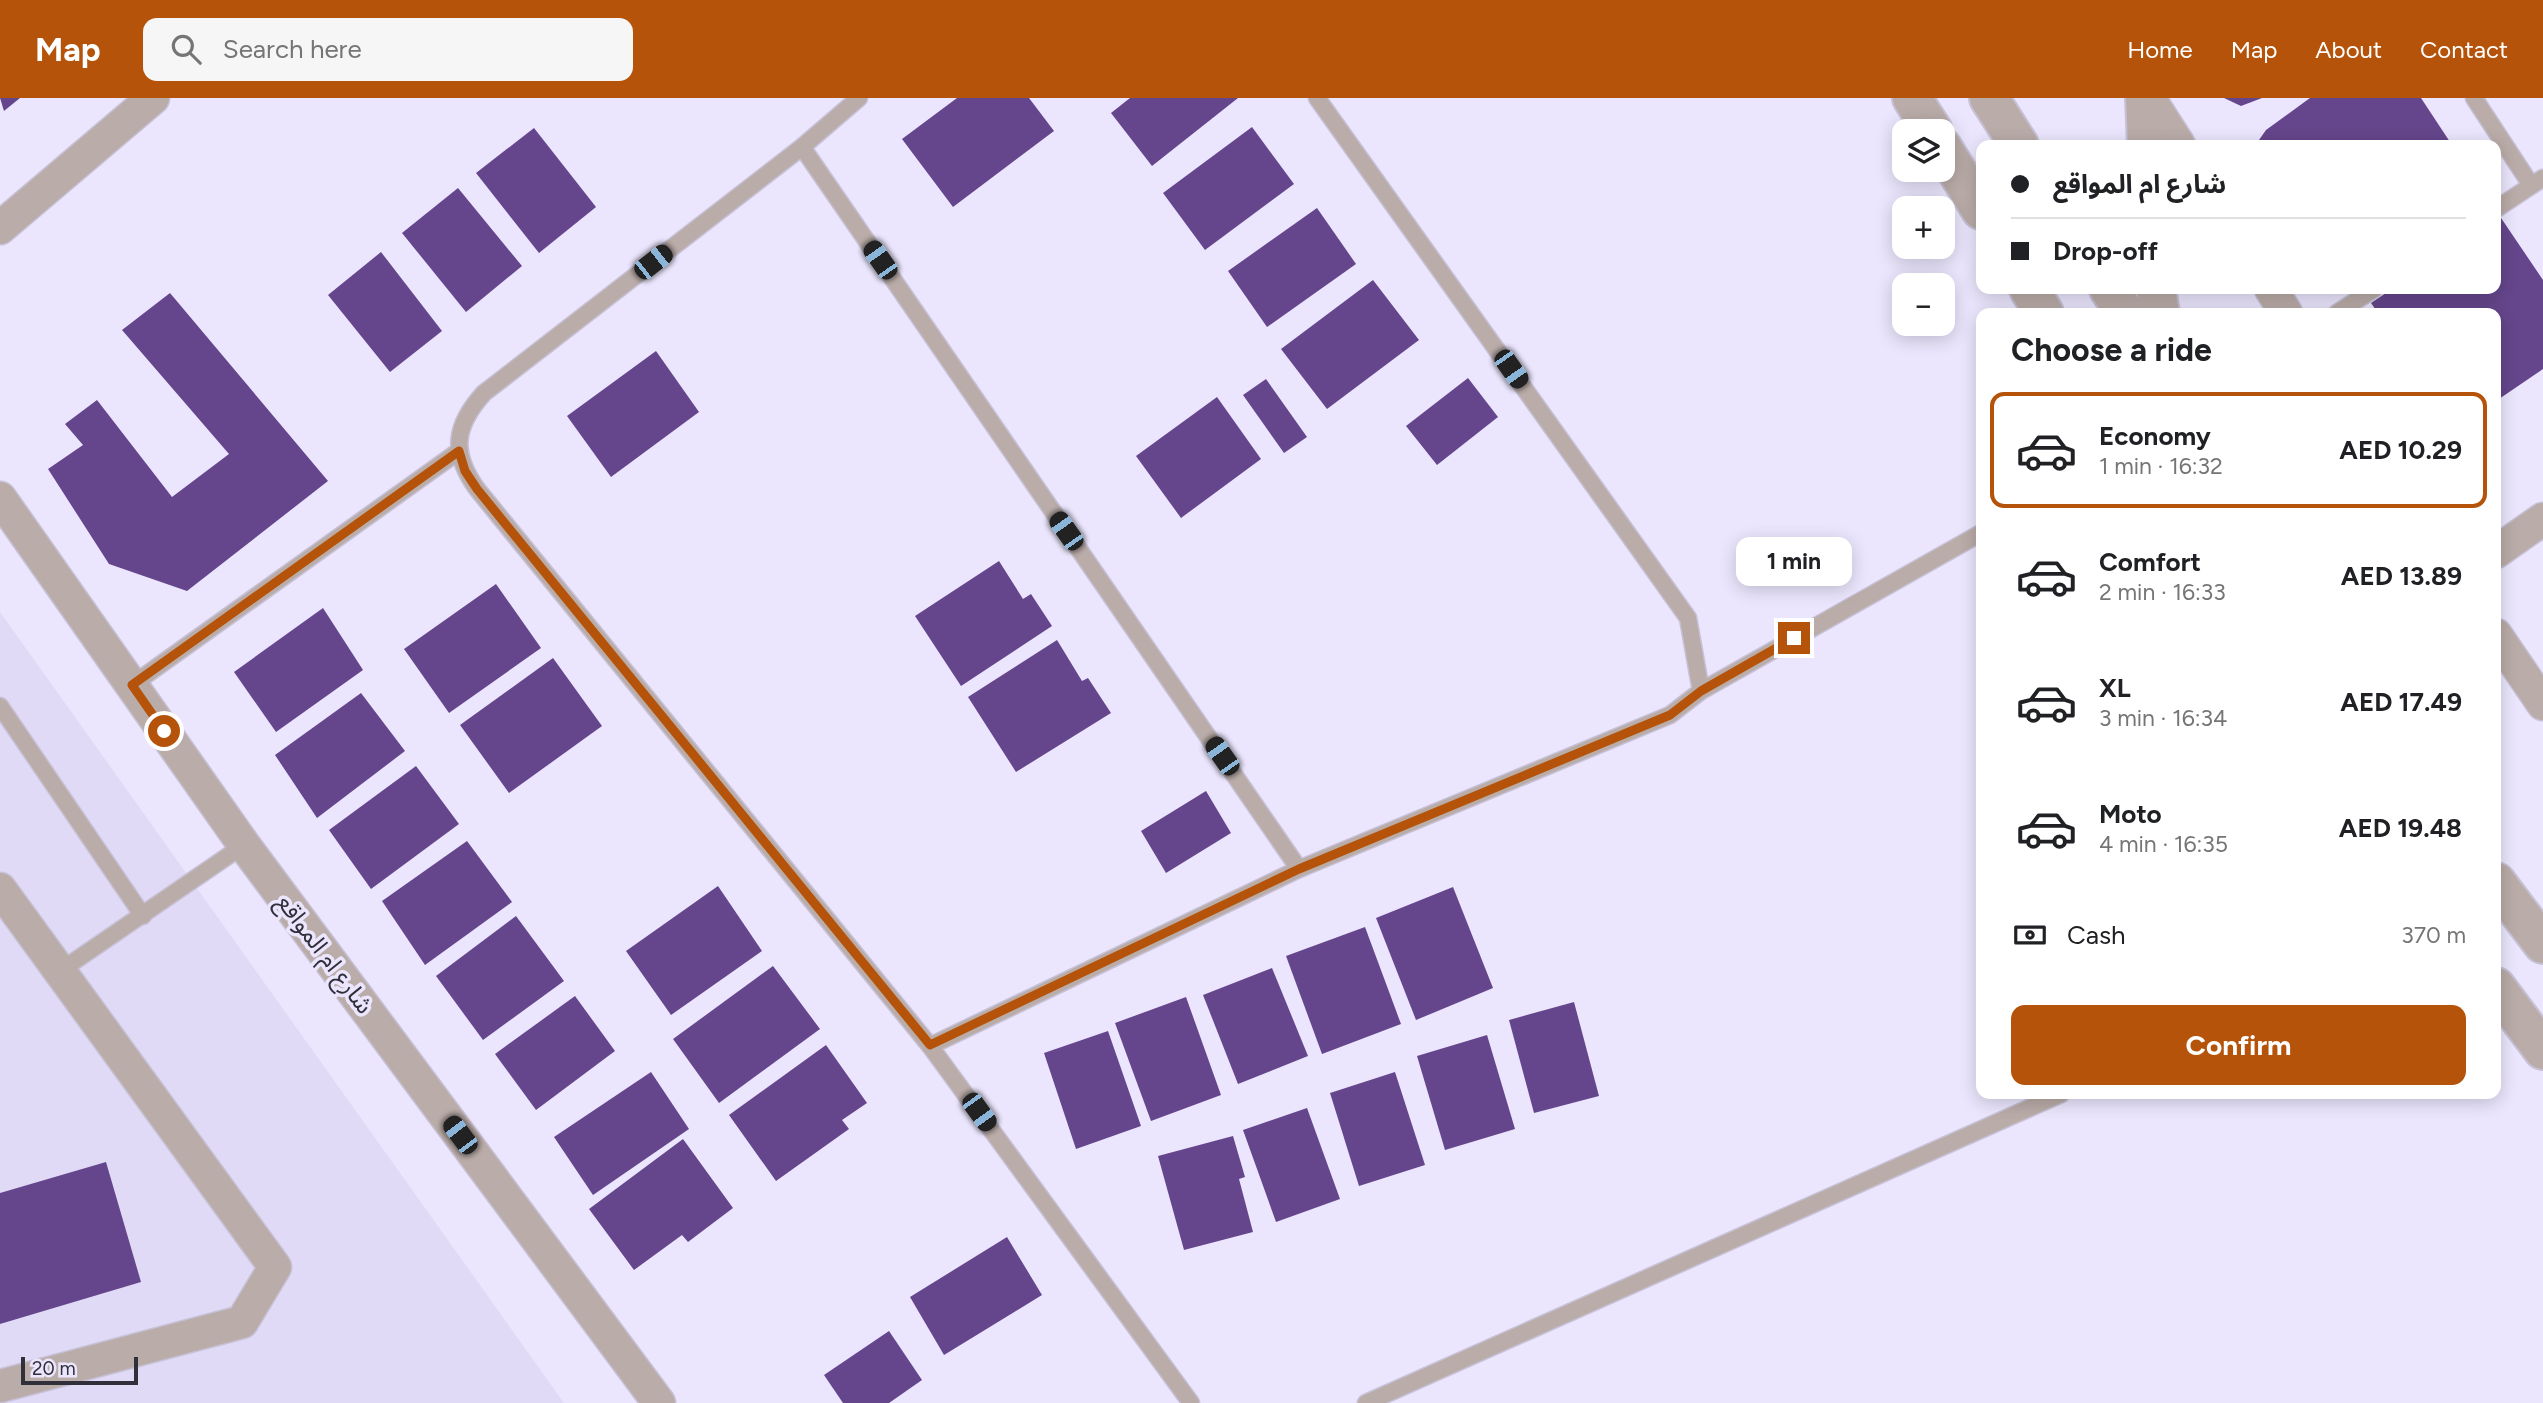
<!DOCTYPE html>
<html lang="en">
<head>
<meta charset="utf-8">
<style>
  :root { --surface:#fff; --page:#f6f6f6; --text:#202124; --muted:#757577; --line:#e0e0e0; --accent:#b45309 }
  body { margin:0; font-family:Figtree,"Noto Sans Arabic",sans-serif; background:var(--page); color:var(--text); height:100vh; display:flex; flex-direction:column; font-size:26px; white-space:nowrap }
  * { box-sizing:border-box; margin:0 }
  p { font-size:23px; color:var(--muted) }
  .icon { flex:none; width:38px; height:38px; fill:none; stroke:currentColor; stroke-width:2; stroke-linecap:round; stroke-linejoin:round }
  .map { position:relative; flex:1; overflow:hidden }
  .sheet { position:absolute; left:1976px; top:210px; width:525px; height:791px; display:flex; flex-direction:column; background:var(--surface); border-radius:14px; box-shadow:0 4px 18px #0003 }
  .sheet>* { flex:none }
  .banner { position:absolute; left:1976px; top:42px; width:525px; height:154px; border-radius:14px; box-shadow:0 4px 18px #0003; display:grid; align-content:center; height:154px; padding:0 35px; background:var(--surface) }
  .fabs { position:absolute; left:1892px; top:21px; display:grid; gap:14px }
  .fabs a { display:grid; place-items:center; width:63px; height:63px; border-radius:14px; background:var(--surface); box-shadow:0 4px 18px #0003; font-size:35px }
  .scale { position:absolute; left:21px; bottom:18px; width:117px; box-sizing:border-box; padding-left:7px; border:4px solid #312f3a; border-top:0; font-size:19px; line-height:24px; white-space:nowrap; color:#312f3a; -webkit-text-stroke:5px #ebe6fd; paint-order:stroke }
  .end { position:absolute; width:32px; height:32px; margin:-16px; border:9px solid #b45309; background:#fff; box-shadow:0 0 0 4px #fff }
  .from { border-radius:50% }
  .bubble { position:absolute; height:49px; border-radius:14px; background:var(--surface); box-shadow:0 4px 18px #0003; font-size:23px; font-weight:700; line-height:49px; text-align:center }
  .car { position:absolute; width:21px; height:42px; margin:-21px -10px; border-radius:9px; box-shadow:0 0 5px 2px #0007; background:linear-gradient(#222 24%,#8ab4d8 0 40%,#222 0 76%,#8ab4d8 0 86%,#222 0) }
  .banner b { display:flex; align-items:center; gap:24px; height:66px; font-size:26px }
  .banner b+b { border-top:2px solid var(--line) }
  .banner i { width:18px; height:18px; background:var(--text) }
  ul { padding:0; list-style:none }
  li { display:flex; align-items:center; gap:21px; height:116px; margin:0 14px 10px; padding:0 21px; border:4px solid transparent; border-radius:14px }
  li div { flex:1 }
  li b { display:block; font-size:26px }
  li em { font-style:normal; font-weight:700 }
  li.on { border-color:var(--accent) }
  li>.icon { width:63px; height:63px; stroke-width:1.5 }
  h2 { padding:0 35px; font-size:32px; line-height:84px }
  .pay { display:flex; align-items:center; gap:18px; height:77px; padding:0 35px; font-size:26px }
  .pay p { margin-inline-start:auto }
  .primary-button { display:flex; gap:14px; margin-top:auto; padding:14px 35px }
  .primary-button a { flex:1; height:80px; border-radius:14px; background:var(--accent); color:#fff; font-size:28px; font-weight:700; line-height:80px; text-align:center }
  header { display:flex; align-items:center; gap:42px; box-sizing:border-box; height:98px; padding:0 35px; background:var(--accent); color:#fff }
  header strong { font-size:33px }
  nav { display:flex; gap:38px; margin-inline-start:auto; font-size:24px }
  .search { width:490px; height:63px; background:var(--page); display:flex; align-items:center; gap:18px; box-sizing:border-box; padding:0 24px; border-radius:14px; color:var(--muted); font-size:26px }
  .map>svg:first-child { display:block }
</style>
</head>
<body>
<header>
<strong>Map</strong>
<div class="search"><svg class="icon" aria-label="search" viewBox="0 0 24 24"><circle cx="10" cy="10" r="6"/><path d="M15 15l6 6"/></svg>Search here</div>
<nav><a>Home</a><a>Map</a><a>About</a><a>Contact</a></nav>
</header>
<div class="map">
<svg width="2543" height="1305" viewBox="0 0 2543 1305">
  <rect width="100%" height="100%" fill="#ebe6fd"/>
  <path fill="#e0daf7" d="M0,514L564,1305H0Z"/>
  <g fill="#65468c">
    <path d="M0,0H20L4,13Z"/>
    <path d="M957,0H1029L1054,33L953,109L902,41Z"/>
    <path d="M1130,0H1238L1152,68L1111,15Z"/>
    <path d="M2224,0H2262L2241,8Z"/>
    <path d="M2310,0H2421L2452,47H2260L2259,42L2266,32Z"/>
    <path d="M1252,29L1294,86L1205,152L1163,95Z"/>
    <path d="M534,30L596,109L539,155L476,75Z"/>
    <path d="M458,90L522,168L466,214L402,135Z"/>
    <path d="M1317,110L1356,166L1267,229L1228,173Z"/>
    <path d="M2499,117L2543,182V271L2496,303V215H2378L2371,205L2392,191H2496V119Z"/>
    <path d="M381,154L442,233L390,274L328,197Z"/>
    <path d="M1373,182L1419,242L1327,311L1281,251Z"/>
    <path d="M170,195L328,383L187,493L109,466L48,371L83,347L65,326L97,302L172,399L229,356L122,232Z"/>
    <path d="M656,253L699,314L611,379L567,318Z"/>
    <path d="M1468,280L1498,319L1437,367L1406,328Z"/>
    <path d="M1266,281L1307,339L1284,355L1243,297Z"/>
    <path d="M1217,299L1261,361L1181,420L1136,358Z"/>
    <path d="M999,463L1023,501L1031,496L1052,528L961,588L915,518Z"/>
    <path d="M496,486L541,550L449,615L404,551Z"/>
    <path d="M323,510L363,572L276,634L234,574Z"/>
    <path d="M1057,542L1082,583L1088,580L1111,615L1016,674L968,599Z"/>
    <path d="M553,560L602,628L509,695L460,627Z"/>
    <path d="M361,595L405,653L317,720L275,657Z"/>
    <path d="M416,668L459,726L371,791L329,732Z"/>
    <path d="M1206,693L1231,735L1166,775L1141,733Z"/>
    <path d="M467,743L512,804L425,867L382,803Z"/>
    <path d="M718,788L762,853L671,917L626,853Z"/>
    <path d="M1453,789L1493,890L1416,922L1376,820Z"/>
    <path d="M516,818L564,883L483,942L436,878Z"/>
    <path d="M1365,829L1401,926L1322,956L1286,858Z"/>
    <path d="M773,868L820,931L719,1005L673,941Z"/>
    <path d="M1272,870L1308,958L1238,986L1203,897Z"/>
    <path d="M575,898L615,953L536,1012L495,956Z"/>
    <path d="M1186,899L1221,997L1151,1023L1115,925Z"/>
    <path d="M1574,904L1599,998L1534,1015L1509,922Z"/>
    <path d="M1108,933L1141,1028L1076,1051L1044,955Z"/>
    <path d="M1487,937L1515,1031L1445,1052L1417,958Z"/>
    <path d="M826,947L867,1005L842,1022L849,1031L776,1083L729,1017Z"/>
    <path d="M651,974L689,1031L593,1097L554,1039Z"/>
    <path d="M1395,974L1425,1067L1359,1088L1330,995Z"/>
    <path d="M1307,1010L1340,1101L1276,1124L1243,1032Z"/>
    <path d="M1233,1038L1245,1079L1239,1081L1253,1134L1184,1152L1158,1058Z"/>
    <path d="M683,1041L733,1110L688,1144L682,1137L634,1172L589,1111Z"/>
    <path d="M106,1064L141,1184L0,1226V1095Z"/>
    <path d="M1007,1139L1042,1197L944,1257L910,1199Z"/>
    <path d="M889,1233L922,1282L889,1305H843L824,1277Z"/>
  </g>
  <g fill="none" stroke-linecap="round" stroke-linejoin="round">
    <defs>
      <g id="service">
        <path d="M859,0L802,49L484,295C454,328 451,355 477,391L930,948L1191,1305"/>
        <path d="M2474,0L2531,87"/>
        <path d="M802,49L1299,771"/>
        <path d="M2496,111L2543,80"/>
        <path d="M2337,215L2374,191"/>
        <path d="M132,587L459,353"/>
        <path d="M1701,593L1981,435"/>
        <path d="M0,608L143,818"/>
        <path d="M60,873L244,747"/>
        <path d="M930,948L1299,771L1670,617L1701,593L1688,520L1317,0"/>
        <path d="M1366,1305L2061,996"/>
      </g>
      <g id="minor">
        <path d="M2149,0L2179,47"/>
        <path d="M0,130L153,0"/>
        <path d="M2271,191L2286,215"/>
        <path d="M0,400L244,747L659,1305"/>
        <path d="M2496,454L2543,421"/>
        <path d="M2496,537L2543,606"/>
        <path d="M0,791L275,1169L242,1224L0,1288"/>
      </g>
      <g id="tertiary">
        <path d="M1912,0L1933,33"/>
        <path d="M1989,0L2019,47"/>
        <path d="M2145,0L2147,47"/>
        <path d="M1942,49L1981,112"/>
        <path d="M2029,191L2044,215"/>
        <path d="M2109,191L2125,215"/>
        <path d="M2156,191L2160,215"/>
        <path d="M2496,784L2543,846"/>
        <path d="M2496,889L2543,952"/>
      </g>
    </defs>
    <use href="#service" stroke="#c6c1d6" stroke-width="19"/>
    <use href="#minor" stroke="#c6c1d6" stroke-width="35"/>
    <use href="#tertiary" stroke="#c6c1d6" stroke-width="42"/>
    <use href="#service" stroke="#baaca8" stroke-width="16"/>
    <use href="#minor" stroke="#baaca8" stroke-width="32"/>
    <use href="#tertiary" stroke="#baaca8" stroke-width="38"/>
  </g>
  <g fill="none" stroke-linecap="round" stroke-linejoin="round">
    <path stroke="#b45309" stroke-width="9" d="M164,633L132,587L459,353L465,373L477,391L930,947L1299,771L1670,617L1701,593L1794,540"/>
  </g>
  <g text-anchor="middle" stroke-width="7" stroke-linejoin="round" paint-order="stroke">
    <g font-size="24" fill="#312f3a" stroke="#ebe6fd">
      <text transform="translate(325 856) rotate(53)" y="8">شارع ام المواقع</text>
    </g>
  </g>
</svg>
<div class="fabs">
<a><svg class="icon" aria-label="layers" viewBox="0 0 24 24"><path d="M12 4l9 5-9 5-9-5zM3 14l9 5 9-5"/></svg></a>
<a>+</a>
<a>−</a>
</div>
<div class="scale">20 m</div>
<i class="end from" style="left:164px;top:633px"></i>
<i class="end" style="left:1794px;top:540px"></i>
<div class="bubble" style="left:1736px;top:439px;width:116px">1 min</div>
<i class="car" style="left:880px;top:162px;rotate:325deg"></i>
<i class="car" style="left:653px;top:164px;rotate:52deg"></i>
<i class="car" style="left:1511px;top:271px;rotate:145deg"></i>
<i class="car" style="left:1066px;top:433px;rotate:325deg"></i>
<i class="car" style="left:1222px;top:658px;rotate:325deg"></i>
<i class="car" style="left:979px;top:1014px;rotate:144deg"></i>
<i class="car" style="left:460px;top:1037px;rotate:323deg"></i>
<div class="banner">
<b><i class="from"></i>شارع ام المواقع</b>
<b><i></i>Drop-off</b>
</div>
<section class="sheet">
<h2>Choose a ride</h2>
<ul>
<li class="on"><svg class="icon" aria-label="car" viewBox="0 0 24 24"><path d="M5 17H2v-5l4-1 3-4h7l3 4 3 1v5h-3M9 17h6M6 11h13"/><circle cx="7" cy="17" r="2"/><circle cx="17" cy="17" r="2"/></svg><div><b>Economy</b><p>1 min · 16:32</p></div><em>AED 10.29</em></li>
<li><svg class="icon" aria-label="car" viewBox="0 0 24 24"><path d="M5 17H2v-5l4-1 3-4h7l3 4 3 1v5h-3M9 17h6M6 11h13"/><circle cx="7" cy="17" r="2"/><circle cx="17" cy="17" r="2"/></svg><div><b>Comfort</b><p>2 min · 16:33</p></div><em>AED 13.89</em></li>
<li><svg class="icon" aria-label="car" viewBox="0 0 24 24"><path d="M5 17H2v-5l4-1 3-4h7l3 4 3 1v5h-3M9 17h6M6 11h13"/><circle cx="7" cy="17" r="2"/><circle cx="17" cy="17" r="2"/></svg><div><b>XL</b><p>3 min · 16:34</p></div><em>AED 17.49</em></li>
<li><svg class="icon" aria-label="car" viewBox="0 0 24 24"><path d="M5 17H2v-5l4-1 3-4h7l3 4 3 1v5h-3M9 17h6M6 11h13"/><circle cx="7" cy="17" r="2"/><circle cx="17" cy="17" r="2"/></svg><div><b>Moto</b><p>4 min · 16:35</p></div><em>AED 19.48</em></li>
</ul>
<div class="pay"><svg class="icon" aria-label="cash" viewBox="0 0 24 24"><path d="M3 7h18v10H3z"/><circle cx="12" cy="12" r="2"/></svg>Cash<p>370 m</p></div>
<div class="primary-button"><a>Confirm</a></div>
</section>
</div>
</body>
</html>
